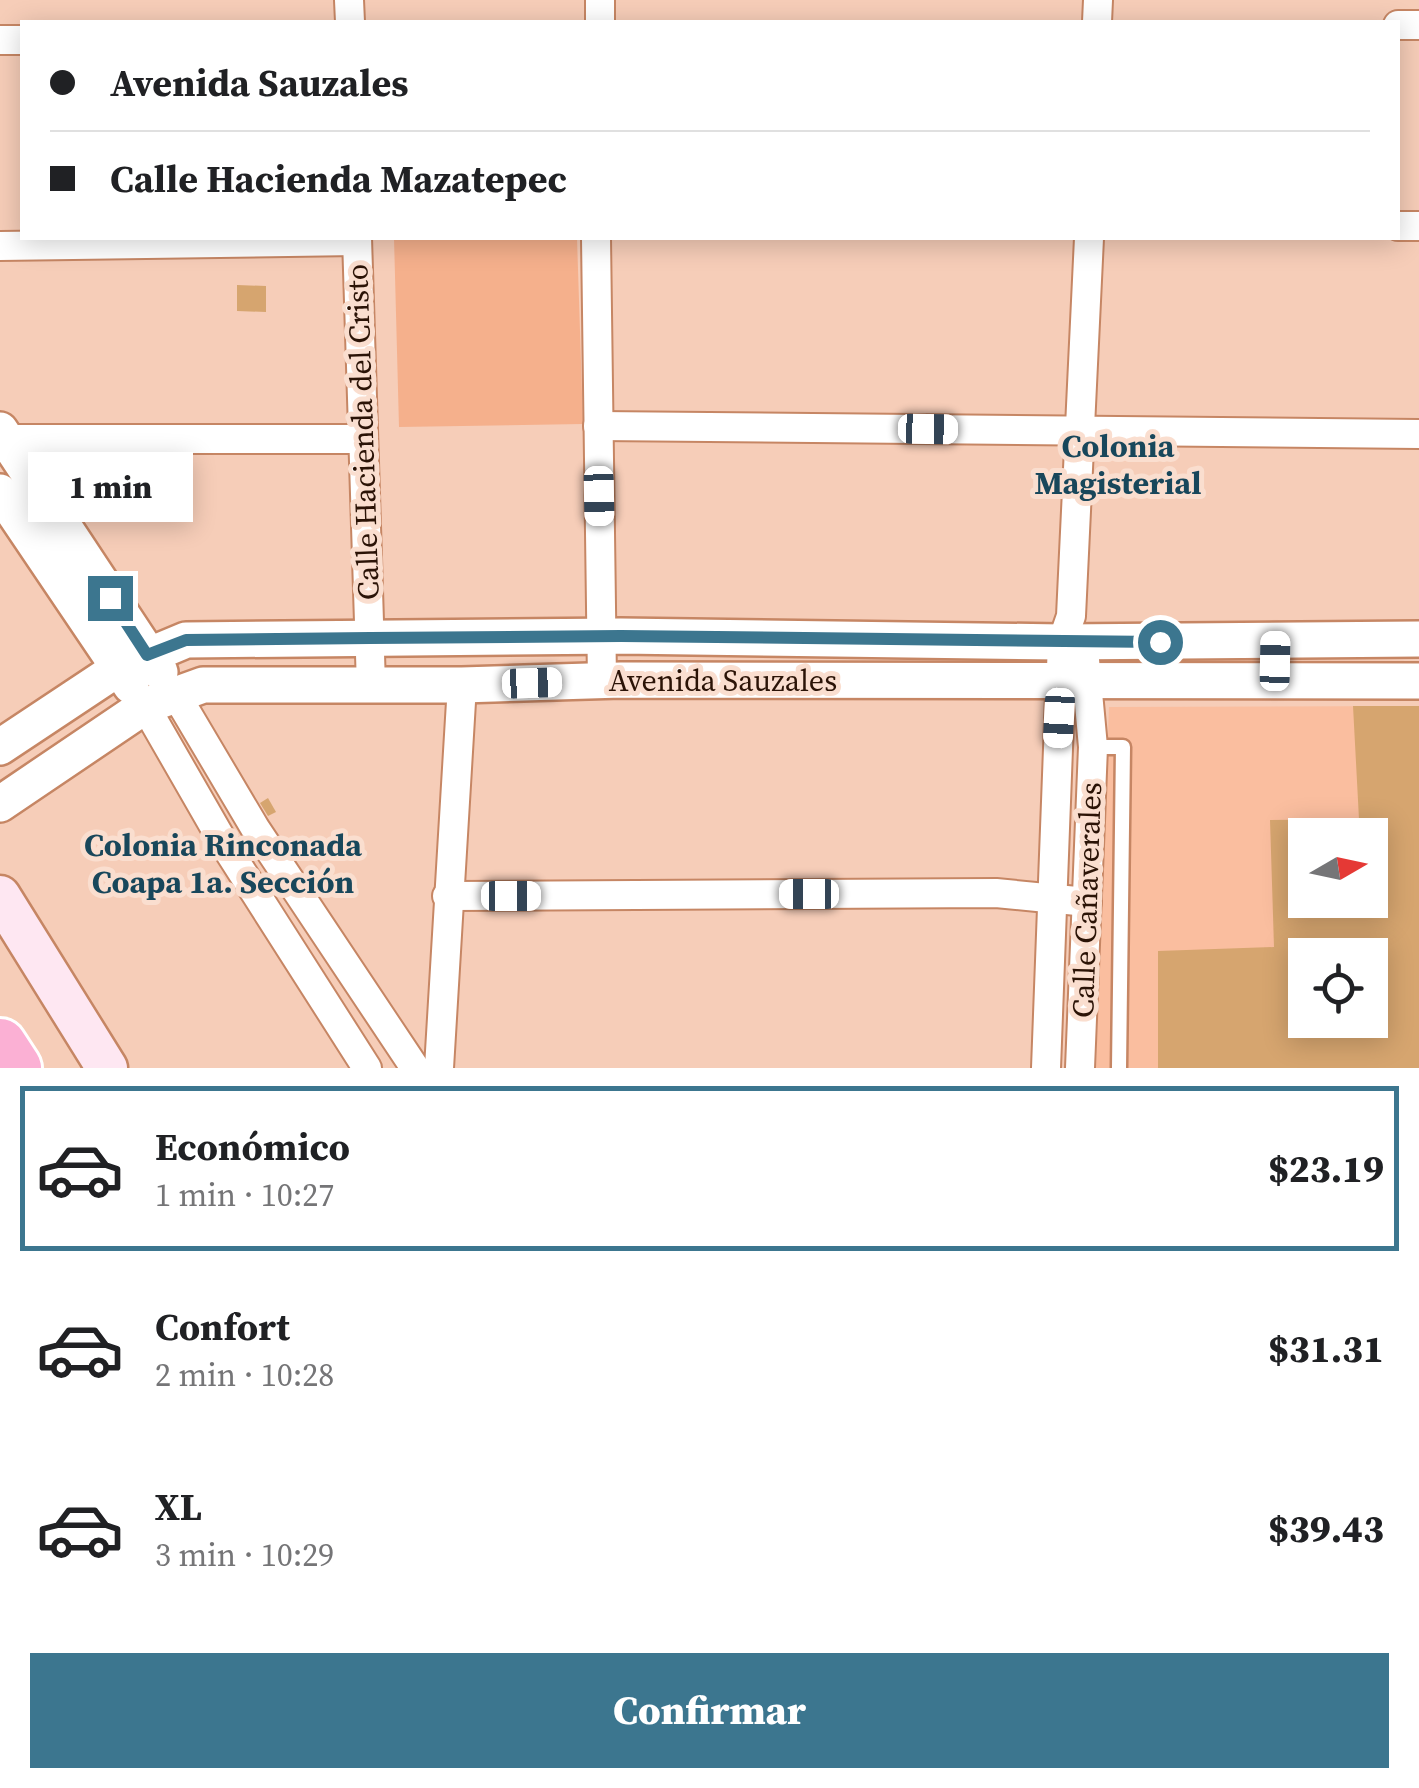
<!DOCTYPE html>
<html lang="es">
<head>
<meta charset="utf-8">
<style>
  :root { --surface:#fff; --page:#f2f2f2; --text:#202124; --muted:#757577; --line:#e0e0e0; --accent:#3c768f }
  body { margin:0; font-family:"Source Serif 4",serif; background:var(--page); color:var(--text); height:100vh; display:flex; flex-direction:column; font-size:38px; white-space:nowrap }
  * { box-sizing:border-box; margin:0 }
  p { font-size:32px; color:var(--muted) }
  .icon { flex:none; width:55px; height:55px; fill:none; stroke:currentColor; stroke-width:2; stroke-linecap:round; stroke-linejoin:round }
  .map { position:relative; height:1068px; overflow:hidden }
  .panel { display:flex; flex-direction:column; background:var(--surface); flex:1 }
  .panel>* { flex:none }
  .hud { position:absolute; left:20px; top:20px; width:1380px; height:220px; border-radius:0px; box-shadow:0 5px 25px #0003; display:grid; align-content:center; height:220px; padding:0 30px; background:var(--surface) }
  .needle { width:65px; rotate:81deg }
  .controls { position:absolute; left:1288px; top:818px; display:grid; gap:20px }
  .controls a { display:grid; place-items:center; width:100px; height:100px; border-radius:0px; background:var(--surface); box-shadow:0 5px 25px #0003; font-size:50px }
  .end { position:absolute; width:45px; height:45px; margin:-22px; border:12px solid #3c768f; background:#fff; box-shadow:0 0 0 5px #fff }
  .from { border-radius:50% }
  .bubble { position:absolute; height:70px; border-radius:0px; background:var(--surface); box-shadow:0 5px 25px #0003; font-size:32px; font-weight:800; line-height:70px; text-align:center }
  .car { position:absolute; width:30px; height:60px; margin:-30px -15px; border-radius:12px; box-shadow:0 0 8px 2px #0007; background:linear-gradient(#fff 24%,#345 0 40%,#fff 0 76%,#345 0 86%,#fff 0) }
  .hud b { display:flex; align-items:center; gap:35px; height:95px; font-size:38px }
  .hud b+b { border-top:2px solid var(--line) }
  .hud i { width:25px; height:25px; background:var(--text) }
  ul { padding:18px 0 0; list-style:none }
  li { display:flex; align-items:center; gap:30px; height:165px; margin:0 20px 15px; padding:0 10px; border:5px solid transparent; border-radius:0px }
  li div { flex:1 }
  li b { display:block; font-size:38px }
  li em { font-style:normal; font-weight:800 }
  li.on { border-color:var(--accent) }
  li>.icon { width:90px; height:90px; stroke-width:1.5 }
  .action { display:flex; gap:20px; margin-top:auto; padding:20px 30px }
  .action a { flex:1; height:115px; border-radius:0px; background:var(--accent); color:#fff; font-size:40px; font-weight:800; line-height:115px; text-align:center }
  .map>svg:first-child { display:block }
</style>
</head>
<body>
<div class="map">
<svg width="1419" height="1068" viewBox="0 0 1419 1068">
  <rect width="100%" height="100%" fill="#f6cdb8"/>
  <path fill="#fabe9f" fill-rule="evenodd" d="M1419,706V1068H1096L1109,707ZM1305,835H1370V900H1305ZM1305,955H1370V1020H1305Z"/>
  <path fill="#f5b08c" d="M394,238H577L583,424L399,427Z"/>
  <g fill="#d6a56f" fill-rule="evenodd">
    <path d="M237,285L266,286V312L237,311Z"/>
    <path d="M1353,706H1419V1068H1158V951L1274,947L1270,820L1359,819ZM1305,835H1370V900H1305ZM1305,955H1370V1020H1305Z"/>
    <path d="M268,798L276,812L268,816L260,803Z"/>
  </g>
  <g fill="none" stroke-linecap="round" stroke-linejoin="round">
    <defs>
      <path id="service" d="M1093,747H1123L1119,1068"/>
      <g id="minor">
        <path d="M349,0L350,22"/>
        <path d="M600,22V0"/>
        <path d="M1097,22L1098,0"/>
        <path d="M1398,25H1419"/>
        <path d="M0,40H22"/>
        <path d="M1398,226H1419"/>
        <path d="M357,238L371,686"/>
        <path d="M596,238L602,680"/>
        <path d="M0,246L357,241"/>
        <path d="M598,426L1419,434"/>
        <path d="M6,439H363"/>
        <path d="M175,693L255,828L415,1068"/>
        <path d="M145,706L226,847L367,1068"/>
        <path d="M447,896L996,893L1087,902"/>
        <path d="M439,1068L462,685"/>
        <path d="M1046,1068L1062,642L1071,616L1089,238"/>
        <path d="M1080,1068L1093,747L1085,660"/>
      </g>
      <g id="tertiary">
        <path d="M0,430L160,672"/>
        <path d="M0,492L131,686"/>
        <path d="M0,747L119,668L186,640L621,636L1062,642L1419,639"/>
        <path d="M0,804L145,706L203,685H462L621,680L1419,681"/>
      </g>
      <path id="secondary" d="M0,896L107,1068"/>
      <path id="motorway" d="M0,1045L15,1068"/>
    </defs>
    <use href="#service" stroke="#c68664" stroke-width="19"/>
    <use href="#minor" stroke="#c68664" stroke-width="32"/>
    <use href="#tertiary" stroke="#c68664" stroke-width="40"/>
    <use href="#secondary" stroke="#c68664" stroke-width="45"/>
    <use href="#motorway" stroke="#fff" stroke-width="58"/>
    <use href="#service" stroke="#fff" stroke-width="14"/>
    <use href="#minor" stroke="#fff" stroke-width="28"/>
    <use href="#tertiary" stroke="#fff" stroke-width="35"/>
    <use href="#secondary" stroke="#fee7f2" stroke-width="40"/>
    <use href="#motorway" stroke="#fbb0d4" stroke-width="52"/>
  </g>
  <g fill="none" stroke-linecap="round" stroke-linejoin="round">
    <path stroke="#3c768f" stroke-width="12" d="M110,598L147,655L186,640L370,638L621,636L1160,642"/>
  </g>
  <g text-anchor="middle" stroke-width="10" stroke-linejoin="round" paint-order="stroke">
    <g font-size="30" fill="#2b1306" stroke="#fadecf">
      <text transform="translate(363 432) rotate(-92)" y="10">Calle Hacienda del Cristo</text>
      <text x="723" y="691">Avenida Sauzales</text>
      <text transform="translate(1087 900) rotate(-88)" y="10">Calle Cañaverales</text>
    </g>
    <g font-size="32" font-weight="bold" fill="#18475b" stroke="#fadecf">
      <text x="1118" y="457">Colonia<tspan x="1118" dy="37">Magisterial</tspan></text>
      <text x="223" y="856">Colonia Rinconada<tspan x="223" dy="37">Coapa 1a. Sección</tspan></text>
    </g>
  </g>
</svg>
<div class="controls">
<a><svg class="needle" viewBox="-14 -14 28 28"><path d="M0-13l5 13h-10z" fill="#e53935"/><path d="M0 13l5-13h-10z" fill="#757577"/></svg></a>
<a><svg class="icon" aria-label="locate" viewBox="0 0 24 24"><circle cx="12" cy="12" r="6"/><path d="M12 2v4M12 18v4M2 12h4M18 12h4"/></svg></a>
</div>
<i class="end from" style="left:1160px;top:642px"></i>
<i class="end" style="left:110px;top:598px"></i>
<div class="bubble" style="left:28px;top:452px;width:165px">1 min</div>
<i class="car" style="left:928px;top:429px;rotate:91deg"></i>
<i class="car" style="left:599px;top:496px;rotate:179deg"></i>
<i class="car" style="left:1275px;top:661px;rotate:1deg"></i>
<i class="car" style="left:532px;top:683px;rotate:88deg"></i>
<i class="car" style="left:1059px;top:718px;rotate:183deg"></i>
<i class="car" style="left:809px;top:894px;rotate:270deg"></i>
<i class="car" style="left:511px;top:896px;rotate:90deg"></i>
<div class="hud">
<b><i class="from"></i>Avenida Sauzales</b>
<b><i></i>Calle Hacienda Mazatepec</b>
</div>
</div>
<section class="panel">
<ul>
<li class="on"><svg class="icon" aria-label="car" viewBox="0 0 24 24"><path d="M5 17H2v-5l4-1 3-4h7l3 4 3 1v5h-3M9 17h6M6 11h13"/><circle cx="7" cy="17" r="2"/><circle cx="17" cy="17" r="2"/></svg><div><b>Económico</b><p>1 min · 10:27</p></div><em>$23.19</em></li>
<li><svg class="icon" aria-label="car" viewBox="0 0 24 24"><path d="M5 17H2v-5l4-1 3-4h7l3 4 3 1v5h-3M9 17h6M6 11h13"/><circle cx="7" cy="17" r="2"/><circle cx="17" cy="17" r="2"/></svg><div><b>Confort</b><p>2 min · 10:28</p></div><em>$31.31</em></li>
<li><svg class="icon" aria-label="car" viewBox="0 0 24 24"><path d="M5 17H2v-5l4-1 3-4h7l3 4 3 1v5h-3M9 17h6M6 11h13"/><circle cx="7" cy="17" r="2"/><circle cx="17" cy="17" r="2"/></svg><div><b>XL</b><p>3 min · 10:29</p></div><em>$39.43</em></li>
</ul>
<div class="action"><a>Confirmar</a></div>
</section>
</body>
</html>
